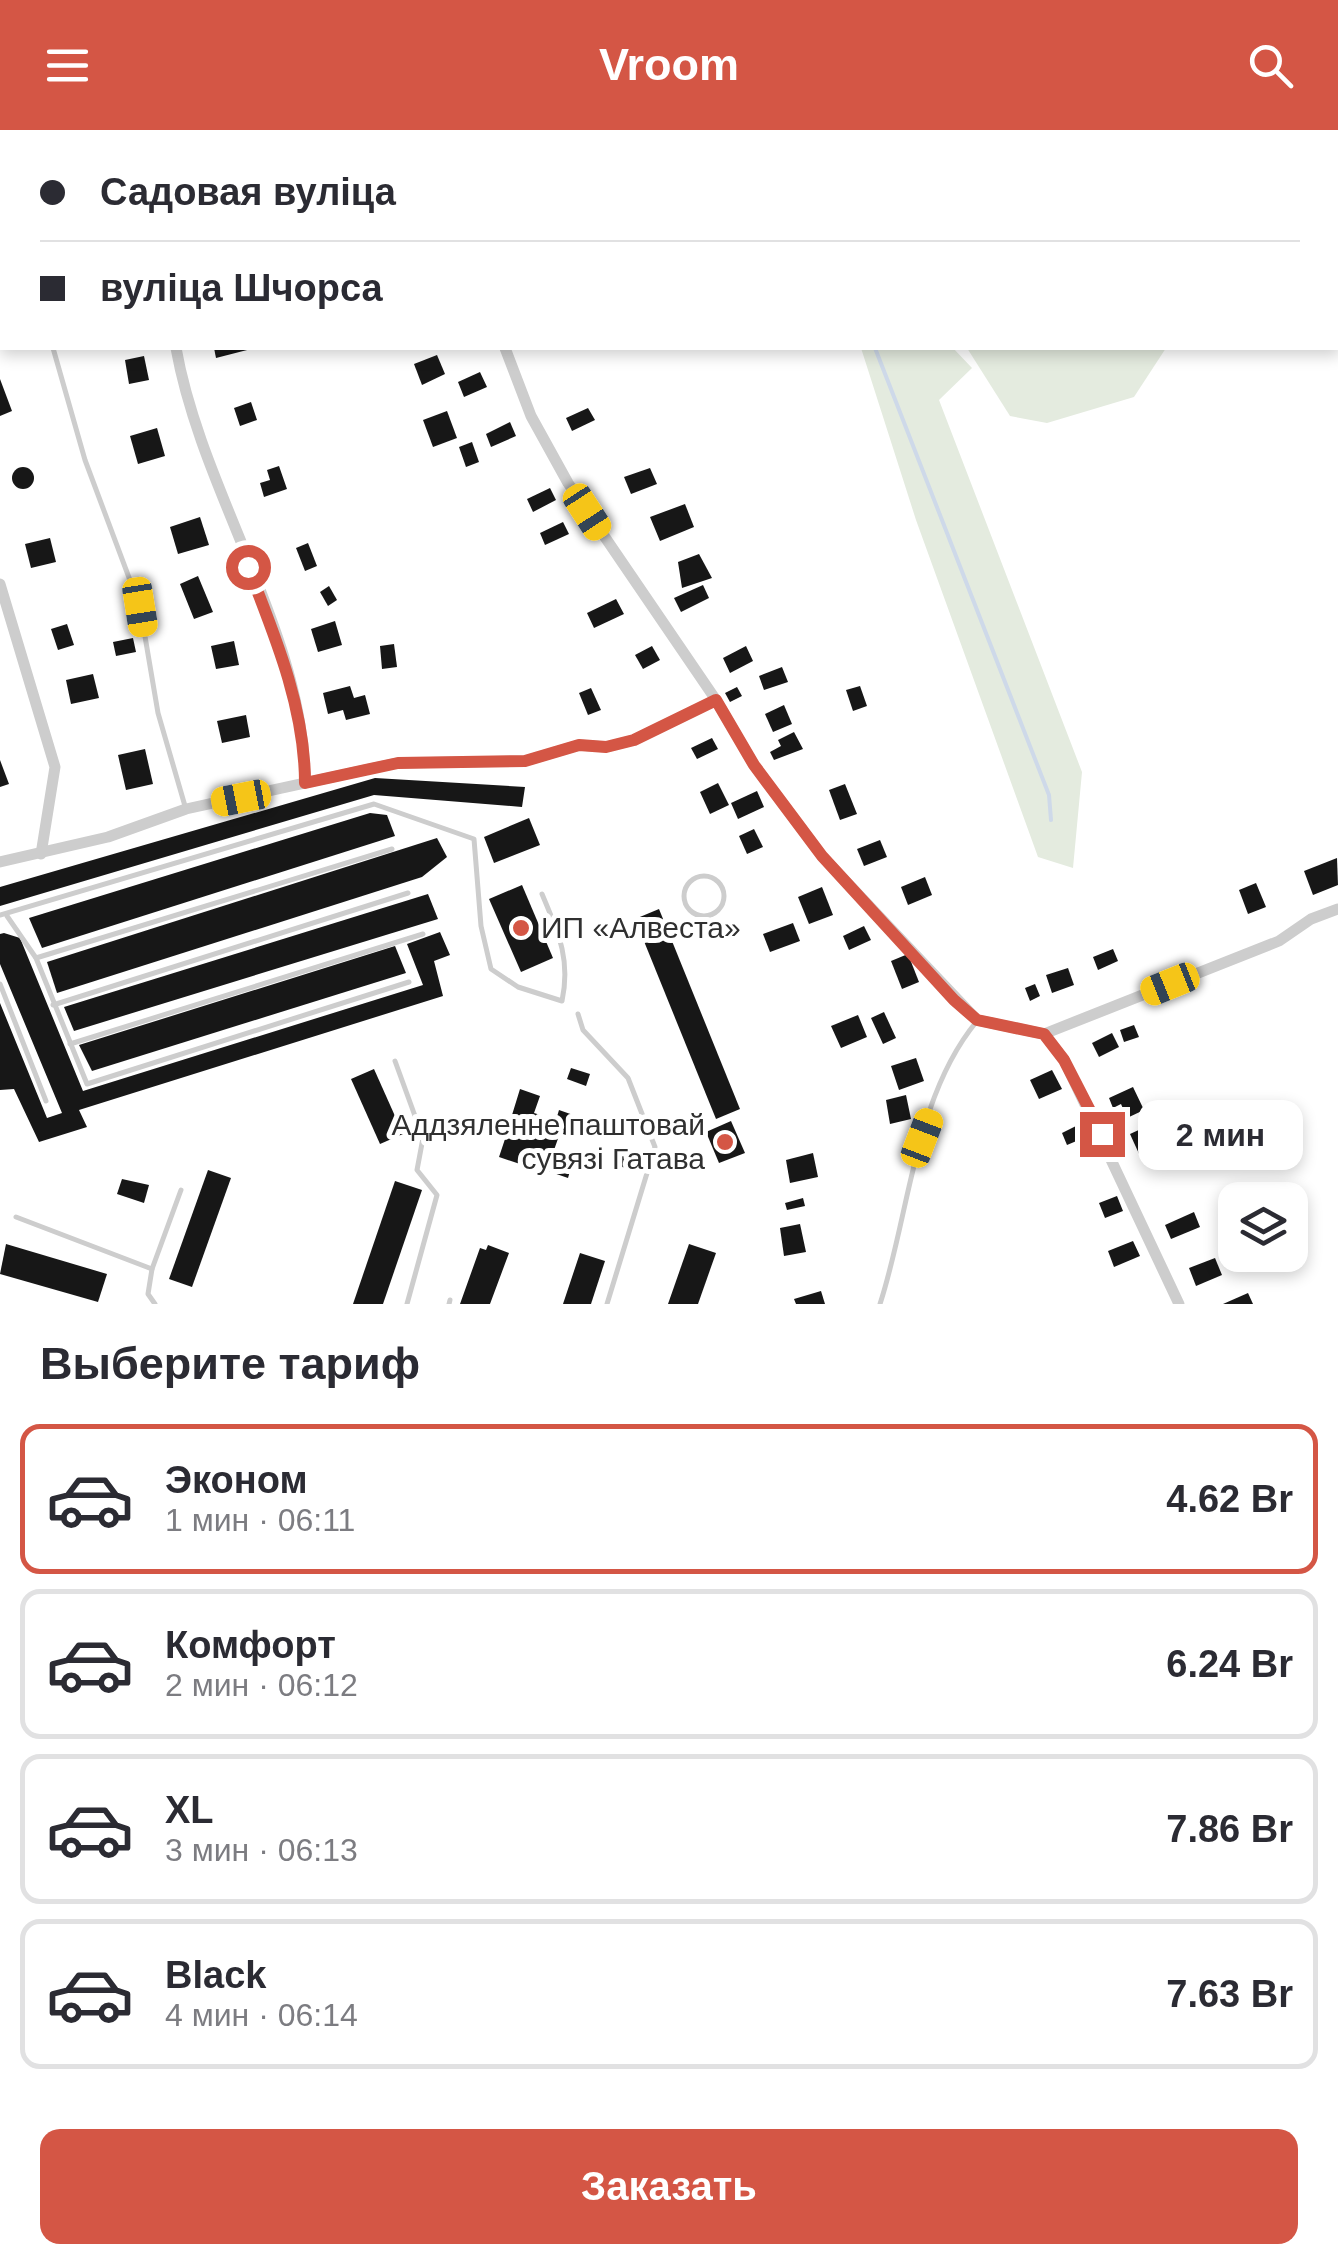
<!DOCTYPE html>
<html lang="ru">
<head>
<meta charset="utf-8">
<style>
  :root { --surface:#fff; --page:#f2f2f3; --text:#2b2b33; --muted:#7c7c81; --line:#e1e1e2; --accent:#d45645 }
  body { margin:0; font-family:Arial,sans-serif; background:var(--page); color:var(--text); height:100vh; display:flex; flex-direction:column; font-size:38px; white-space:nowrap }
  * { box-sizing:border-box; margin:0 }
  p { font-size:32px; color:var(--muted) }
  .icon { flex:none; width:55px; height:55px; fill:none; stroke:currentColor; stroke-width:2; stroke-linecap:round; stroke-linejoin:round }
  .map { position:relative; height:1174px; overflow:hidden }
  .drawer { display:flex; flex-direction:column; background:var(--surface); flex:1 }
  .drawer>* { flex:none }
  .banner { position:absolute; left:0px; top:0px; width:1340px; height:220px; box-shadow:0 5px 15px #0003; display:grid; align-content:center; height:220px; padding:0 40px; background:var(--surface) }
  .controls { position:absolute; left:1218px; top:1052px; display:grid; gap:20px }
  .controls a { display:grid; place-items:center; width:90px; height:90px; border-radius:20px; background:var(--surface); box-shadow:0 5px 15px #0003; font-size:50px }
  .end { position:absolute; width:45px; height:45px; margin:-22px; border:12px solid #d45645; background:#fff; box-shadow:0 0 0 5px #fff }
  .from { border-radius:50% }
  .bubble { position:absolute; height:70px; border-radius:20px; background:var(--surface); box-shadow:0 5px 15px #0003; font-size:32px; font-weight:800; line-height:70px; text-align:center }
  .car { position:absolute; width:30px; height:60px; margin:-30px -15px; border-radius:12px; box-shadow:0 0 8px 2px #0007; background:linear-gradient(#f5c518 24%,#345 0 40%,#f5c518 0 76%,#345 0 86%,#f5c518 0) }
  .banner b { display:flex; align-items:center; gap:35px; height:95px; font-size:38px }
  .banner b+b { border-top:2px solid var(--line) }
  .banner i { width:25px; height:25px; background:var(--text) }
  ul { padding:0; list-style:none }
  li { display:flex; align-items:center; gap:30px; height:150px; margin:0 20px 15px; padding:0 20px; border:5px solid var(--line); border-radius:20px }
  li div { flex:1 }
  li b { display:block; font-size:38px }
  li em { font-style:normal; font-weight:800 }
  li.on { border-color:var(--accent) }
  li>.icon { width:90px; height:90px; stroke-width:1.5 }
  h2 { padding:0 40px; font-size:45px; line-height:120px }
  .primary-button { display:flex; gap:20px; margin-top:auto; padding:20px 40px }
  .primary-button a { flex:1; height:115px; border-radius:20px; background:var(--accent); color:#fff; font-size:40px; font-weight:800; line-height:115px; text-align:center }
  header { display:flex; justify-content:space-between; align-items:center; height:130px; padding:0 40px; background:var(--accent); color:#fff; font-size:45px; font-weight:800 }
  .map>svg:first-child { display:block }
</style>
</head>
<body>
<header><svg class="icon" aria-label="menu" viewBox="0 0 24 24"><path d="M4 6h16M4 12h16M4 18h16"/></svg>Vroom<svg class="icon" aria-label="search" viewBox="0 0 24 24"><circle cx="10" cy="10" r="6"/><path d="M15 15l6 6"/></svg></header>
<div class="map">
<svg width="1338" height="1174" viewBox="0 0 1338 1174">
  <rect width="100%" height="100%" fill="#fff"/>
  <g fill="#e4ebdf">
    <path d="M850,0H1338V34V2H844Z"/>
    <path d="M861,218H953L972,238L939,270L1082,642L1073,738L1038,727L916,390Z"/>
    <path d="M967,218H1166L1134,267L1047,293L1010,286Z"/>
  </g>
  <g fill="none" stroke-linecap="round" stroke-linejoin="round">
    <g stroke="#ced9e9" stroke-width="4">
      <path d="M786,0L787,2"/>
      <path d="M875,218L1049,665L1051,690"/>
    </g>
  </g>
  <g fill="#171717">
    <path d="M214,218H251V219L216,228Z"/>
    <path d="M437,225L445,244L422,255L414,234Z"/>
    <path d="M144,226L149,250L129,254L125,230Z"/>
    <path d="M480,242L487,257L464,267L458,252Z"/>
    <path d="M0,249L12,281L0,286Z"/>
    <path d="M251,272L257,290L240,296L234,278Z"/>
    <path d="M588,278L595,290L572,301L566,288Z"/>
    <path d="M447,281L457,308L433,317L423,290Z"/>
    <path d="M510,292L516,306L491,317L486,304Z"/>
    <path d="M157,298L165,326L138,334L130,306Z"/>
    <path d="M472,312L479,332L466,337L459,317Z"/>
    <path d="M279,336L287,359L264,367L260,353L270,350L267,340Z"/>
    <circle cx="23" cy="348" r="11"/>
    <path d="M650,338L657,354L631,364L624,347Z"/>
    <path d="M550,358L556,370L533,382L527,369Z"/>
    <path d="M685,374L694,397L660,411L650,387Z"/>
    <path d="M200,387L209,415L178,424L170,397Z"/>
    <path d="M563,392L569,404L545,415L540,403Z"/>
    <path d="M50,408L56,432L31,438L25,414Z"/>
    <path d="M308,413L317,436L305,441L296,418Z"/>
    <path d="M699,424L712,448L682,458L678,432Z"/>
    <path d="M198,446L213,482L194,489L180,454Z"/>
    <path d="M703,455L709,468L681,482L674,468Z"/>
    <path d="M329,456L337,470L328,476L320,462Z"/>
    <path d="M616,469L624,484L594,498L587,483Z"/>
    <path d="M335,491L342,515L318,522L311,499Z"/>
    <path d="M67,494L74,515L58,520L51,499Z"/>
    <path d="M133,508L136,522L116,526L113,512Z"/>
    <path d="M234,511L239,535L216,539L211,516Z"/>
    <path d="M394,514L397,537L382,539L380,516Z"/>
    <path d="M652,516L660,530L643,539L635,525Z"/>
    <path d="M746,516L753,531L730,543L723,528Z"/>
    <path d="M782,537L788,552L764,560L759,546Z"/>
    <path d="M93,544L99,568L71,574L66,550Z"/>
    <path d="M350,556L354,568L365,565L370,584L346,590L343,580L328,584L323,563Z"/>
    <path d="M860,556L867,576L853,581L846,560Z"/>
    <path d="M737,557L742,566L730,572L725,563Z"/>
    <path d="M591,558L601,580L588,585L579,563Z"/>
    <path d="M784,575L792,594L773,602L765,584Z"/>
    <path d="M246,585L250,607L222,613L217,591Z"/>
    <path d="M794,602L803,619L774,630L770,622L781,616L778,610Z"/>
    <path d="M712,608L718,619L697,629L691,618Z"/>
    <path d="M145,619L153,654L126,660L118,625Z"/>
    <path d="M0,630L9,654L0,657Z"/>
    <path d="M375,648L525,657L522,677L374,665L0,776V757Z"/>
    <path d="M718,653L729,675L710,684L700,662Z"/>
    <path d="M845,654L857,684L840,690L829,660Z"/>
    <path d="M757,661L764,677L738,689L731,673Z"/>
    <path d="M370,683L387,685L395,706L42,818L29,788Z"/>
    <path d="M529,688L540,715L494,733L484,707Z"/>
    <path d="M754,699L763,717L747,724L739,706Z"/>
    <path d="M437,708L447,727L422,747L57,863L47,832Z"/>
    <path d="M880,710L887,727L864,736L857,719Z"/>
    <path d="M1337,728L1338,755L1313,765L1304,741Z"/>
    <path d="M925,747L932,765L908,775L901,757Z"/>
    <path d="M1256,753L1266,777L1248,784L1239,760Z"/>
    <path d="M522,755L553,828L521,842L489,769Z"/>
    <path d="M822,757L833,785L809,794L798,767Z"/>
    <path d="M428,764L438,789L74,901L64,877Z"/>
    <path d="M659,779L740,979L716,989L635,789Z"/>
    <path d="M793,793L800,811L770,822L763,804Z"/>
    <path d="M864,796L871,810L849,820L843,806Z"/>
    <path d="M440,802L450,825L434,831L443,866L79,980L87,997L39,1012L14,959L0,960V873L47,988L62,983L0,834V804L4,803L20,808L83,961L423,855L407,814Z"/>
    <path d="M395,816L406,843L92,941L79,915Z"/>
    <path d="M1113,819L1118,831L1098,840L1093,827Z"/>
    <path d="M908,824L919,852L902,859L891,831Z"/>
    <path d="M1068,838L1074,855L1052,863L1046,845Z"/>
    <path d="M1035,854L1040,866L1030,871L1025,858Z"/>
    <path d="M884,882L896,908L883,914L871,888Z"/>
    <path d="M858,885L867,907L841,918L831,896Z"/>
    <path d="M1134,895L1139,907L1124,912L1120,900Z"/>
    <path d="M1112,903L1119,917L1099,927L1092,913Z"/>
    <path d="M916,928L924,951L899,960L891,936Z"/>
    <path d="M571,938L590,944L586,956L567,949Z"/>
    <path d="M374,939L403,1004L380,1014L351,949Z"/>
    <path d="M1052,940L1062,959L1039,969L1030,950Z"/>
    <path d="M1133,957L1144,980L1127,988L1121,974L1113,978L1109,968Z"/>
    <path d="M520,959L540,966L534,983L556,990L559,980L579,987L572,1007L560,1003L554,1020L574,1027L568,1048L542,1039L547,1026L528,1020L523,1035L499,1027L507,1003L521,1007L527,990L512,985Z"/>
    <path d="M906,965L911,989L890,994L886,970Z"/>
    <path d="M731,991L745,1023L719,1033L706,1002Z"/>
    <path d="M1156,992L1166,1014L1140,1026L1130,1004Z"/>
    <path d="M1080,994L1086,1007L1067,1015L1062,1003Z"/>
    <path d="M618,1016L638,1021L634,1040L614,1035Z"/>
    <path d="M813,1023L818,1047L790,1053L786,1030Z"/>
    <path d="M208,1040L231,1048L192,1157L169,1149Z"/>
    <path d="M122,1049L149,1055L144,1073L117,1064Z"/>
    <path d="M395,1051L422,1060L383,1174H353Z"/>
    <path d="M1117,1066L1123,1081L1105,1088L1099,1073Z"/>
    <path d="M803,1068L805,1076L787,1080L785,1073Z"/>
    <path d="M1194,1082L1200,1097L1171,1109L1165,1095Z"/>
    <path d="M800,1094L806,1122L784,1126L780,1098Z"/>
    <path d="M1133,1111L1140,1126L1114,1137L1108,1121Z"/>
    <path d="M6,1114L107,1144L98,1172L0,1144Z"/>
    <path d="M689,1114L716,1123L698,1174H668Z"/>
    <path d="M488,1115L509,1123L490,1174H460L480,1118L486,1120Z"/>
    <path d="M580,1123L605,1131L591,1174H563Z"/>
    <path d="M1215,1128L1222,1145L1196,1156L1189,1138Z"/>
    <path d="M821,1161L825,1174H796L794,1169Z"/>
    <path d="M1248,1163L1253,1174H1223Z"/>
  </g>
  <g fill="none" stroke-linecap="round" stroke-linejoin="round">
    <g stroke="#cdcdcd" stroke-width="5">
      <path d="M13,0L14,2"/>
      <path d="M53,218L85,330L140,477L158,583L185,676"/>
      <circle cx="704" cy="766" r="20"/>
      <path d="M0,785L374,674L474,709L481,796L491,839L518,857L562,871C571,829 558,802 542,764"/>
      <path d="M7,786L36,828L87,954L409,852"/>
      <path d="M36,828L392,719"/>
      <path d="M0,854L46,971"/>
      <path d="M53,875L408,763"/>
      <path d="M578,884L583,900L628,948L655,1017L607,1174"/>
      <path d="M70,914L423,804"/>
      <path d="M395,931L423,1008L417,1040L437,1065L407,1174"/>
      <path d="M16,1087L152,1139"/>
      <path d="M155,1174L148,1164L152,1139L181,1060"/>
      <path d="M449,1174L450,1170"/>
      <path d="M880,1174C910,1082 914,967 977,891"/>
    </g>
    <g stroke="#cdcdcd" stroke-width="11">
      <path d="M135,0V2"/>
      <path d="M464,0V2"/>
      <path d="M176,218C202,364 305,504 305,653"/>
      <path d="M505,218L531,286L568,353L716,570L754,635L822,726L977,890L1044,904L1064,930L1179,1174"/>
      <path d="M0,454L55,637L41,724"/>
      <path d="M0,732L108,707L186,679L397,633L525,631L579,615L606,617L634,610L716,570"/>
      <path d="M1044,904L1279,811L1311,789L1338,779"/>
    </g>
  </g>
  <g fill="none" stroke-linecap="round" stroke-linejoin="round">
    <path stroke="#d45645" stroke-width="12" d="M248,437C275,506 305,578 305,653L398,633L525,631L579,615L606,617L634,610L716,570L754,635L822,726L954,870L977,890L1044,904L1064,930L1102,1004"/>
  </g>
  <g fill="#d45645" stroke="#fff" stroke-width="4">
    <circle cx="521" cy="798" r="10"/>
    <circle cx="725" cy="1012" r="10"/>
  </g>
  <g text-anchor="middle" stroke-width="10" stroke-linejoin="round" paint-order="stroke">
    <g font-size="30" fill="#303030" stroke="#fff" text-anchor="start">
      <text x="541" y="808">ИП «Алвеста»</text>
      <text x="705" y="1005" text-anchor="end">Аддзяленне паштовай<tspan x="705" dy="34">сувязі Гатава</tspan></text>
    </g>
  </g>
</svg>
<div class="controls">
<a><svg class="icon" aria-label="layers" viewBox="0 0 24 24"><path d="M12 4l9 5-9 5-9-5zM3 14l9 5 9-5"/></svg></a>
</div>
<i class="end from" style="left:248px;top:437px"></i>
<i class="end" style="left:1102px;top:1004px"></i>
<div class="bubble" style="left:1138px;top:970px;width:165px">2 мин</div>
<i class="car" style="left:587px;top:382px;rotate:147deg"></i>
<i class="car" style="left:140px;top:477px;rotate:171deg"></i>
<i class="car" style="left:241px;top:668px;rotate:259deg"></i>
<i class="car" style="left:1170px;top:854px;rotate:248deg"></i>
<i class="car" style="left:922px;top:1008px;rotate:21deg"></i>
<div class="banner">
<b><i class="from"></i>Садовая вуліца</b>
<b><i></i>вуліца Шчорса</b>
</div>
</div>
<section class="drawer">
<h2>Выберите тариф</h2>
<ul>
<li class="on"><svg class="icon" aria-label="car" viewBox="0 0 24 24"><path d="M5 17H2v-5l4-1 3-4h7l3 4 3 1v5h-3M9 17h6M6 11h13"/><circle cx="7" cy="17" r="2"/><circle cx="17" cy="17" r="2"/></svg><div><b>Эконом</b><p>1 мин · 06:11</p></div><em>4.62 Br</em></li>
<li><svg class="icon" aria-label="car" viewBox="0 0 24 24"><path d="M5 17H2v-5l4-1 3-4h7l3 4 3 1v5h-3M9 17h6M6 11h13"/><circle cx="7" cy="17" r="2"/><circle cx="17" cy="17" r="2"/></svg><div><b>Комфорт</b><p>2 мин · 06:12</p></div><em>6.24 Br</em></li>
<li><svg class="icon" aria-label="car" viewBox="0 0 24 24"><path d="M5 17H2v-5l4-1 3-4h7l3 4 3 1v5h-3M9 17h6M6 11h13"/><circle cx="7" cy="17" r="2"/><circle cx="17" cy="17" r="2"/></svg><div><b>XL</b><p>3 мин · 06:13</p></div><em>7.86 Br</em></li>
<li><svg class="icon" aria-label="car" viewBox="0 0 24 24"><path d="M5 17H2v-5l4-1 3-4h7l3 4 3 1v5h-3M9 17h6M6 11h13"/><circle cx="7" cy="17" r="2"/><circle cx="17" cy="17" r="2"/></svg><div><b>Black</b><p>4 мин · 06:14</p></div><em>7.63 Br</em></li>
</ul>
<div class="primary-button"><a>Заказать</a></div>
</section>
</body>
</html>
